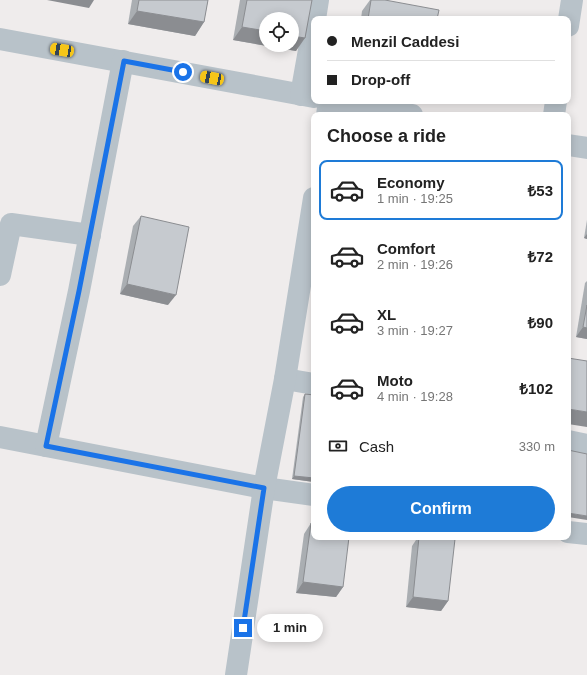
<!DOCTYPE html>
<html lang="en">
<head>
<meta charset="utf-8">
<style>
  :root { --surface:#fff; --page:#f6f6f6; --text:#222; --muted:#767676; --line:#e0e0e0; --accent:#1e7bd7 }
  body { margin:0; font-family:Arial,sans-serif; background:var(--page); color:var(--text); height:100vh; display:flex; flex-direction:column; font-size:15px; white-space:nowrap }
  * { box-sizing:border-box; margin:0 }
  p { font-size:13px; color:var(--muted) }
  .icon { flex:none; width:22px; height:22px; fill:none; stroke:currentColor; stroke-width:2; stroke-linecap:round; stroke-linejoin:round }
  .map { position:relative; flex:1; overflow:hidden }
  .side { position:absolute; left:311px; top:112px; width:260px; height:428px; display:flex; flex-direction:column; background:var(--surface); border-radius:8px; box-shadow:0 2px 10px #0003 }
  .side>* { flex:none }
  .guide { position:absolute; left:311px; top:16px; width:260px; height:88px; border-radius:8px; box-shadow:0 2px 10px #0003; display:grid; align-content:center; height:88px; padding:0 16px; background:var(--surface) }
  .fabs { position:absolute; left:259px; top:12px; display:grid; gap:8px }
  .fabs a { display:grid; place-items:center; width:40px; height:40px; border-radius:50%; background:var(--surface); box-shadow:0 2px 10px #0003; font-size:20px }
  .end { position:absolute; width:18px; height:18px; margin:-9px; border:5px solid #1a73e8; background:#fff; box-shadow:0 0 0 2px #fff }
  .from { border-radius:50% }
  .bubble { position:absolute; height:28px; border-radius:14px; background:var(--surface); box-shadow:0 2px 10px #0003; font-size:13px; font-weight:700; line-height:28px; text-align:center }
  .car { position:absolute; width:12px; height:24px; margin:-12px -6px; border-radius:5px; box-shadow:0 0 3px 1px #0007; background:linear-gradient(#f5c518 24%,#345 0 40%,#f5c518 0 76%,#345 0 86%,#f5c518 0) }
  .guide b { display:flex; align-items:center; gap:14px; height:38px; font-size:15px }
  .guide b+b { border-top:1px solid var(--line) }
  .guide i { width:10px; height:10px; background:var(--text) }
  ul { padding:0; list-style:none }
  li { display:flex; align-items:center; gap:12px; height:60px; margin:0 8px 6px; padding:0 8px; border:2px solid transparent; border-radius:8px }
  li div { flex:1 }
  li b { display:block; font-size:15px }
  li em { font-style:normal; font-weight:700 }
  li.current { border-color:var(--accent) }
  li>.icon { width:36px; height:36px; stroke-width:1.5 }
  h2 { padding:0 16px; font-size:18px; line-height:48px }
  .pay { display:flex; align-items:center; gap:10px; height:44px; padding:0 16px; font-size:15px }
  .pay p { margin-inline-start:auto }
  .action { display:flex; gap:8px; margin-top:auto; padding:8px 16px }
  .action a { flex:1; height:46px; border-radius:24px; background:var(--accent); color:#fff; font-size:16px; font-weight:700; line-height:46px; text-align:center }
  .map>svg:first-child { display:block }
</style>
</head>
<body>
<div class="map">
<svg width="587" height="675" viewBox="0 0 587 675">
  <rect width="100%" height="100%" fill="#efecec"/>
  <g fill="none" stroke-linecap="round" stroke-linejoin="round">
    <g stroke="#b8c2c9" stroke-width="22">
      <path d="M315,19L318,0"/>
      <path d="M568,26L572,0"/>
      <path d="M0,39L314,97"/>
      <path d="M301,95L314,22"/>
      <path d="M339,101L412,115"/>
      <path d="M327,115L329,101"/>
      <path d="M554,115L556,101"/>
      <path d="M568,145L587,148"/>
      <path d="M0,275L11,224L90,235"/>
      <path d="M285,379L314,384"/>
      <path d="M0,437L264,488L314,495"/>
      <path d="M568,441L587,445"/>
      <path d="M46,446L79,291L123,61"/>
      <path d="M568,532L587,534"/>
      <path d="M236,675L264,488L285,379L314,198"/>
    </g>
  </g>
  <g fill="#aaaeb2">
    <path d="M132,0H208L204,22L195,36L128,24Z"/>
    <path d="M240,0H312L296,51L233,40Z"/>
    <path d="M370,0H385L437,19H361L362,11Z"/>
    <path d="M141,216L168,305L120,294L133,226Z"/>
    <path d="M587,220V239L584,238Z"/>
    <path d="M587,281V339L576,337L585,283Z"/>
    <path d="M305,394L314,395V482L292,479L303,397Z"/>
    <path d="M311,523L343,587L336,597L296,593L304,534Z"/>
    <path d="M418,537H432L448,601L441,611L406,607L412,546Z"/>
  </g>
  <g fill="#8b8d91">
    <path d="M47,0H94L89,8Z"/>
    <path d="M137,11L204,22L195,36L128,24Z"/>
    <path d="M242,27L266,31V45H292V36L305,38L296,51L233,40Z"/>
    <path d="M587,234V239L584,238Z"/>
    <path d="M127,284L176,295L168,305L120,294Z"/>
    <path d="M583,327L587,328V339L576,337Z"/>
    <path d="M568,409L587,412V427L568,424Z"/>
    <path d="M294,476L314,478V482L292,479Z"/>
    <path d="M568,513L587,516V520L568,517Z"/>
    <path d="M303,582L343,587L336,597L296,593Z"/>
    <path d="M413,597L448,601L441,611L406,607Z"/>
  </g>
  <g fill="#c6cacf" stroke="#8b8d91">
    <path d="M139,0H208L204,22L137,11Z"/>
    <path d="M247,0H312L305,38L292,36V19H266V31L242,27Z"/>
    <path d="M371,0H385L439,10L437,19H368Z"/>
    <path d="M141,216L189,227L176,295L127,284Z"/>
    <path d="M587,305V328L583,327Z"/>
    <path d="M568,358L587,361V412L568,409Z"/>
    <path d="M305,394L314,395V478L294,476Z"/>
    <path d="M568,450L587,454V516L568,513Z"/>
    <path d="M311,523L314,524V537H349L343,587L303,582Z"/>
    <path d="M419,537H432L455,539L448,601L413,597Z"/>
  </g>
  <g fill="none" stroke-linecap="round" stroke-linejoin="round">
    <path stroke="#1a73e8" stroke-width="5" d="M183,72L124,61L79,291L46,446L264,488L243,628"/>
  </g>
</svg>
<div class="fabs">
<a><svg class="icon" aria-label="locate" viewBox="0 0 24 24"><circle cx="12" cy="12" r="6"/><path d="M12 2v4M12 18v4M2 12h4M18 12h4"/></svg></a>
</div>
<i class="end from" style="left:183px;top:72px"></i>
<i class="end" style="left:243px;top:628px"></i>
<div class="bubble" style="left:257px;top:614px;width:66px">1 min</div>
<i class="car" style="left:62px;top:50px;rotate:280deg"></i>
<i class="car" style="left:212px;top:78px;rotate:281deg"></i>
<div class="guide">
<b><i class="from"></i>Menzil Caddesi</b>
<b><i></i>Drop-off</b>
</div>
<section class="side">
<h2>Choose a ride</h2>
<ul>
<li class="current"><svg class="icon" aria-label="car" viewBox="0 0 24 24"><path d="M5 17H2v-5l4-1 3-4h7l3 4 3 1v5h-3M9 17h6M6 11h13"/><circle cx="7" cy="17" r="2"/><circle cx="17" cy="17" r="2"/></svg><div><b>Economy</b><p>1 min · 19:25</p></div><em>₺53</em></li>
<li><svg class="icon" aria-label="car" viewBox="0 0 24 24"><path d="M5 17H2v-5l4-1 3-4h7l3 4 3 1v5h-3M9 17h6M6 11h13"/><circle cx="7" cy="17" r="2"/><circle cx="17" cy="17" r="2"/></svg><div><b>Comfort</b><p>2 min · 19:26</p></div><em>₺72</em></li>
<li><svg class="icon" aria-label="car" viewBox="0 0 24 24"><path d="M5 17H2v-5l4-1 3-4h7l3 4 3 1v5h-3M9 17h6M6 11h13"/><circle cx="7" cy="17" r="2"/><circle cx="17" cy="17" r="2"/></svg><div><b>XL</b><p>3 min · 19:27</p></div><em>₺90</em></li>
<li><svg class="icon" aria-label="car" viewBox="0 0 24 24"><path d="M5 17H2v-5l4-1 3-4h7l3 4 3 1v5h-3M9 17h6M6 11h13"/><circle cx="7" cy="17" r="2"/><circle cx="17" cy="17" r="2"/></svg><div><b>Moto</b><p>4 min · 19:28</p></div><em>₺102</em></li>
</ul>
<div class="pay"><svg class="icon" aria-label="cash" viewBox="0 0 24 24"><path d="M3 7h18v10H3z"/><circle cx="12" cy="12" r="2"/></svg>Cash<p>330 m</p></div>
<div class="action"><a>Confirm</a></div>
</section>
</div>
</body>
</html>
